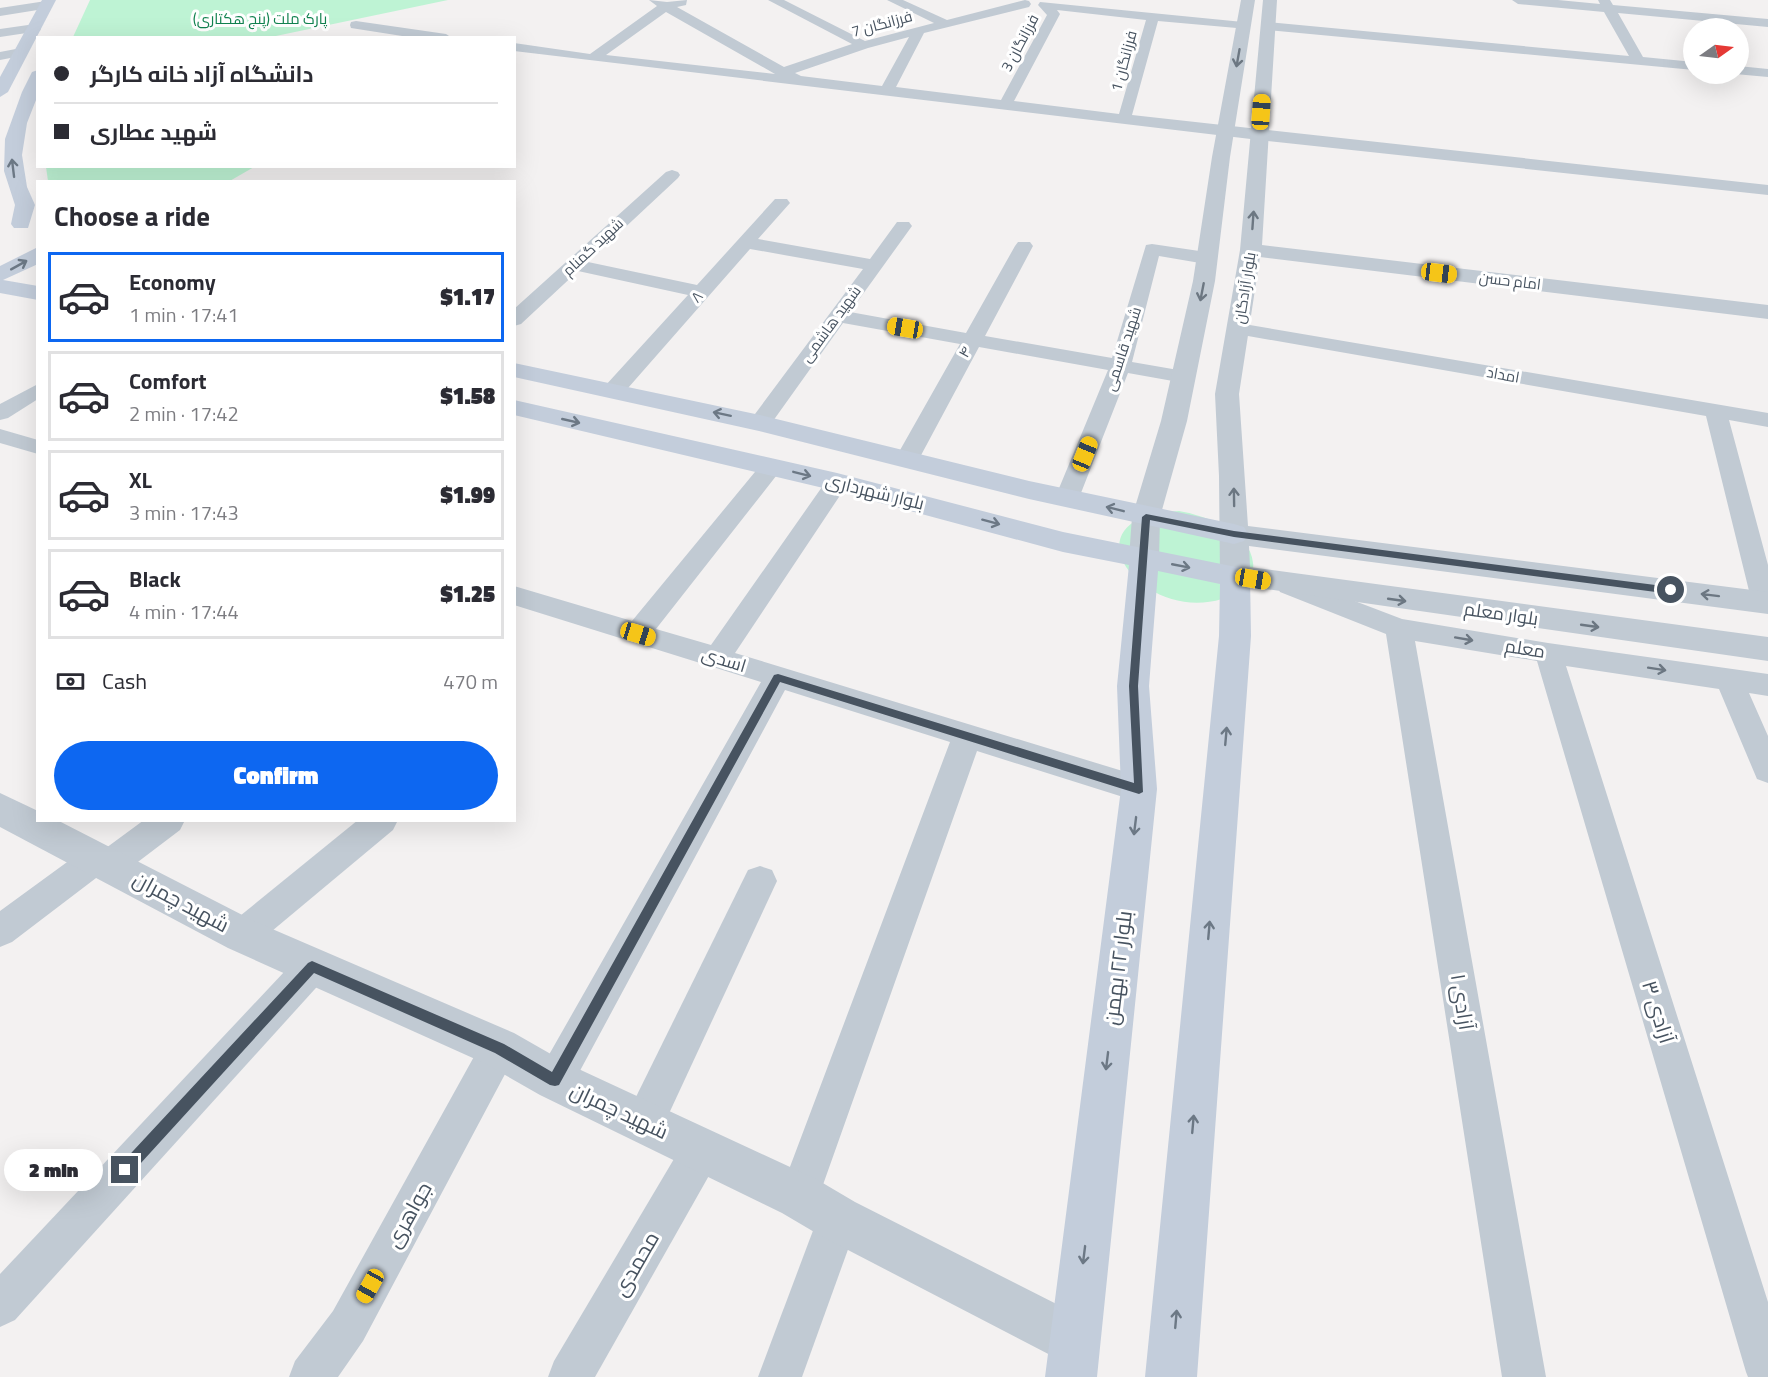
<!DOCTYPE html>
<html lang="en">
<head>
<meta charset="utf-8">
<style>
  :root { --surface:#fff; --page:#f7f7f7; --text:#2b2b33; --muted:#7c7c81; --line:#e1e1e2; --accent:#0d67f1 }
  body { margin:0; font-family:"Titillium Web",Cairo,sans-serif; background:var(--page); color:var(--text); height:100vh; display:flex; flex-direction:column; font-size:22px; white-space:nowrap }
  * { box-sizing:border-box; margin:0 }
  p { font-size:20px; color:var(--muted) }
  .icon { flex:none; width:33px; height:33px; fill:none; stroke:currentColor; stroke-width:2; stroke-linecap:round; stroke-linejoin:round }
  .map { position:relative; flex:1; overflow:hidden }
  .panel { position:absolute; left:36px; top:180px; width:480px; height:642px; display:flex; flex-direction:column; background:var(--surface); border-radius:0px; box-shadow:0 6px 24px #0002 }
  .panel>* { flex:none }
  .hud { position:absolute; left:36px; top:36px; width:480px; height:132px; border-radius:0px; box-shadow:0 6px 24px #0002; display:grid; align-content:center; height:132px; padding:0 18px; background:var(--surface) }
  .needle { width:39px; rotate:76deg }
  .buttons { position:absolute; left:1683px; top:18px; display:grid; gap:12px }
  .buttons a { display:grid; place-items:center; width:66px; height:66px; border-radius:50%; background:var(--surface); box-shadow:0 6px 24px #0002; font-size:30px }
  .end { position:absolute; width:27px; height:27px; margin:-14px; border:8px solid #475360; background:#fff; box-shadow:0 0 0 3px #fff }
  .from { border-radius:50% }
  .bubble { position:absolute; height:42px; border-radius:21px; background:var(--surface); box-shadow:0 6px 24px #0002; font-size:20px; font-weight:800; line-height:42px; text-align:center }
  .car { position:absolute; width:18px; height:36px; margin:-18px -9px; border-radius:8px; box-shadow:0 0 4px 2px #0007; background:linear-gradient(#f5c518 24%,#345 0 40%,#f5c518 0 76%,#345 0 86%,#f5c518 0) }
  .hud b { display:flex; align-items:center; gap:21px; height:57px; font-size:22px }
  .hud b+b { border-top:2px solid var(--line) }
  .hud i { width:15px; height:15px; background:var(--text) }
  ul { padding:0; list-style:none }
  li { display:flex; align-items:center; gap:18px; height:90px; margin:0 12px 9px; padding:0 6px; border:3px solid var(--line); border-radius:0px }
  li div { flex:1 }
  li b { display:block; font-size:22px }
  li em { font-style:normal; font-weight:800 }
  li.current { border-color:var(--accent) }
  li>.icon { width:54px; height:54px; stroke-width:1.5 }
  h2 { padding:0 18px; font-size:27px; line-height:72px }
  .pay { display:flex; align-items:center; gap:15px; height:66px; padding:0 18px; font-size:22px }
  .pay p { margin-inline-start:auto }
  .primary-button { display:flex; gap:12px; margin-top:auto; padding:12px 18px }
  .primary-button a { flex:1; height:69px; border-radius:36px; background:var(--accent); color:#fff; font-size:24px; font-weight:800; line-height:69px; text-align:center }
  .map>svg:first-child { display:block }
</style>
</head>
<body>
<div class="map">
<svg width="1768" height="1377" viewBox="0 0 1768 1377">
  <rect width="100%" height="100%" fill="#f3f1f1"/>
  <g fill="#bef3d4">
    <path d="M90,0H448L271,37H73Z"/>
    <path d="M46,167V166L254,167L228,182L48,181Z"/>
    <path d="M1179,511C1204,515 1251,532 1253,563C1254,567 1252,573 1251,577C1243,584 1232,596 1222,599C1141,624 1061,516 1179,511Z"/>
  </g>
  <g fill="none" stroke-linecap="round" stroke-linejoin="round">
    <g fill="#c1cad3" fill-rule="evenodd">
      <path d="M649,0L667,2L687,0L686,5L677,7L784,67L852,44L768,0H784L865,41L934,23L887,0H903L947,20L1025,0L1029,1L1031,4L1029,7L924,33L896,87L1001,100L1047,15L1038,5L1040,2L1243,22L1248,23L1249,26L1248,29L1158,21L1132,115L1768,185V195L1259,140L514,51V43L590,54L657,6ZM1057,10L1146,20L1119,114L1014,101L1060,14ZM666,12L775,74L606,55ZM909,37L882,86L801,76L795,73L868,48Z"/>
      <path d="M1512,0H1558L1600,4L1598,0H1610L1613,5L1768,19V27L1618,13L1643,57L1694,62V70L1267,30L1261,26L1267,22L1629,56L1604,12L1518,4Z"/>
      <path d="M46,1L50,2L52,5L50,8L0,16V8Z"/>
      <path d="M356,21L446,34L452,38H415L351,28L350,25L351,22Z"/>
      <path d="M35,24L41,28L40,31L0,37V29Z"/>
      <path d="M21,48L26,49L28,52L26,55L0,60V52Z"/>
      <path d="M1738,66L1768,69V77L1735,74H1738Z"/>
      <path d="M672,170L678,172L680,175L678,178L588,262L697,285L775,199H787L790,203L758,239L870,259L897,222H909L912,226L850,312L966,333L1015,246L1018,242H1030L1033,246L985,336L1112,358L1146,245L1152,244L1206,252L1212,254L1215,258L1212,262L1206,264L1159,256L1132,362L1184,371L1191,373L1195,377L1191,381L1184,383L1128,373L1079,498L1075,504L1067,506L1059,504L1055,498L1108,370L979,347L919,459L915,464L907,466L899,464L895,459L960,344L843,323L768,428L760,430L752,428L749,423L752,418L863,269L750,249L621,396L613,397L605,396L602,391L605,386L688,295L578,271L521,324L514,326V309L666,172Z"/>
      <path d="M1238,323L1768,413V427L1729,420L1768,565V612L1756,610L1752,603L1706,416L1231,333L1228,329L1231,325Z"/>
      <path d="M38,384V399L8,418L0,420V404Z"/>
      <path d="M0,429L38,440V454L0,443Z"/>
      <path d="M772,459L780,461L784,466L780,471L656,629L711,645L829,477L837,474L845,477L849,482L735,653L1139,776L1150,780L1154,789L1150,798L1139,802L977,751L819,1196L813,1210L799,1216L785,1210L779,1196L950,742L785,690L568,1093L555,1099L542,1093L536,1080L542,1067L761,682L514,605V586L632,621L764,461Z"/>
      <path d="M1289,576L1402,619L1548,643L1768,674V696L1749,693L1768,736V783L1757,779L1719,689L1566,666L1768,1302V1377H1748L1746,1372L1537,661L1415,641L1546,1377H1502L1386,634L1280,592L1276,585L1280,578Z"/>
      <path d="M144,820H185L180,830L122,874L110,879L100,875L12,942L0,947V911L85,849L96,845L106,848Z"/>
      <path d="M358,820H398L393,830L254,946L242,951L230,946L225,935L230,924Z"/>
      <path d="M760,866L772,870L777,881L659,1135L645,1140L631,1135L626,1121L631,1107L748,870Z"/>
      <path d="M312,950L324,955L330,967L324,979L15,1320L0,1327V1274L300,955Z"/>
      <path d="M499,1030L512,1035L517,1048L512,1061L363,1341L338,1377H289L295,1361L333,1311L486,1035Z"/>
      <path d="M701,1131L715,1137L721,1151L715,1165L595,1377H548L554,1361L687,1137Z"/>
      <path d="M838,1198L853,1204L859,1219L802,1377H758L823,1204Z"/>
    </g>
    <g fill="#c1cad3" fill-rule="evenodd">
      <path d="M1241,0H1255L1230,157L1215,281L1187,421L1160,517L1159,558L1154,565L1144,568L1134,565L1129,558L1132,517L1161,421L1193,281L1212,157Z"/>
      <path d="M1263,0H1277L1262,245L1768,305V319L1260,257L1239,394L1248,526L1768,592V614L1249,546L1250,567L1768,637V661L1224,583L1220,576L1219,476L1215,394L1240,250Z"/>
      <path d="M0,793L38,811V820H57L256,922L514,1033L570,1065L816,1179L855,1202L1092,1322L1099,1340L1092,1358L1074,1365L1056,1358L821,1236L782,1213L540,1095L484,1063L228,948L0,827Z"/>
    </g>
    <g fill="#c3cddb" fill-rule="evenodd">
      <path d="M42,0H56L8,92L0,97V77Z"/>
      <path d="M38,70V95L27,123L22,155L27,187L35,205L28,228H14L11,224L15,205L4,171L5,139L22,92L32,72Z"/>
      <path d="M38,247V264L3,280L38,286V300L0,293V266Z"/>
      <path d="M514,363L760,415L1029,481L1234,524L1244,527L1248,534L1244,541L1234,544L1029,499L759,431L514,377Z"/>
      <path d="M514,400L837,473L1063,532L1246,569L1250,576L1251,636L1197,1377H1145L1219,636L1220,584L1158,571L1149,686L1157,789L1097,1377H1045L1121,789L1117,686L1129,565L1063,552L836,491L514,415Z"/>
    </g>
  </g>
  <defs><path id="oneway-shaft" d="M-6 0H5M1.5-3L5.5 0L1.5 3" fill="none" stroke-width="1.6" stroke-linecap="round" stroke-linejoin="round" transform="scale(1.5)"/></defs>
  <g stroke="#6c7782">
    <use href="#oneway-shaft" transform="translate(1238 58) rotate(100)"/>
    <use href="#oneway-shaft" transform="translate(1253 220) rotate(-86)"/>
    <use href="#oneway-shaft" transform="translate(1202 292) rotate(101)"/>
    <use href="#oneway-shaft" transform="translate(1234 497) rotate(-91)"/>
    <use href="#oneway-shaft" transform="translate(1710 595) rotate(-173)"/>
    <use href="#oneway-shaft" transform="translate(1397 600) rotate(8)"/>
    <use href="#oneway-shaft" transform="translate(1590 626) rotate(8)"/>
    <use href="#oneway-shaft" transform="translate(1464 639) rotate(10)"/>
    <use href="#oneway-shaft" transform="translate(1657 669) rotate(9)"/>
  </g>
  <g stroke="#6c7885">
    <use href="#oneway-shaft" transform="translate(13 168) rotate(-97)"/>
    <use href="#oneway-shaft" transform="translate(19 265) rotate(-29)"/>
    <use href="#oneway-shaft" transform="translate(722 414) rotate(-168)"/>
    <use href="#oneway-shaft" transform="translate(571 421) rotate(13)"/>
    <use href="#oneway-shaft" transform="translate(802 474) rotate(14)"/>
    <use href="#oneway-shaft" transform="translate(1115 509) rotate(-166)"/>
    <use href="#oneway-shaft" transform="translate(991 522) rotate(15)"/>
    <use href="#oneway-shaft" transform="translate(1181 566) rotate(11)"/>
    <use href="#oneway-shaft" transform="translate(1226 736) rotate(-85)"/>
    <use href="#oneway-shaft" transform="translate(1135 826) rotate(97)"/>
    <use href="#oneway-shaft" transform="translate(1209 930) rotate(-85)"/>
    <use href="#oneway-shaft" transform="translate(1107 1061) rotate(97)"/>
    <use href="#oneway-shaft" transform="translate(1193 1124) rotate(-85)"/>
    <use href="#oneway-shaft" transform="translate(1084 1255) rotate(97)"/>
    <use href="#oneway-shaft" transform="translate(1176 1319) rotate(-85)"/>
  </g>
  <path fill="#475360" d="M1146,514L1234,531L1671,587L1676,590L1671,594L1234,537L1150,520L1138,686L1143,792L1139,794L780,682L559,1085L555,1086L550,1085L495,1053L314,973L130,1175L125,1177L120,1175L118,1170L120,1165L308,963L312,961L504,1044L552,1072L774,675L778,674L1134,783L1129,686L1142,517Z"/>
  <g text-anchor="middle" stroke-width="6" stroke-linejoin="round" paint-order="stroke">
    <g font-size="15" fill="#11824f" stroke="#fff">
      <text x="260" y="24">پارک ملت (پنج هکتاری)</text>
    </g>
    <g font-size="15" fill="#475360" stroke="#fff">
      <text transform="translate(882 24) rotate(-15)" y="5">فرزانگان 7</text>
      <text transform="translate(1020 43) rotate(-62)" y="5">فرزانگان 3</text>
      <text transform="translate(1124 61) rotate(-75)" y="5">فرزانگان 1</text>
      <text transform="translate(593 247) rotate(-43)" y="5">شهید گمنام</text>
      <text transform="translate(1510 281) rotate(7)" y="5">امام حسن</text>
      <text transform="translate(1245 288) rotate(-81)" y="5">بلوار آزادگان</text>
      <text transform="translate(697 297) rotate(-48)" y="5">۸</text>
      <text transform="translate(831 324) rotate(-54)" y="5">شهید هاشمی</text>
      <text transform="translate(1123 349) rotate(-72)" y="5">شهید قاسمی</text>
      <text transform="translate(965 352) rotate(-61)" y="5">۴</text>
      <text transform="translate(1503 375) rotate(10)" y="5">امداد</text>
    </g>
    <g font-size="18" fill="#475360" stroke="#fff">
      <text transform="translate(875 492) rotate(14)" y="6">بلوار شهرداری</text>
      <text transform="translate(1501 614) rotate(8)" y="6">بلوار معلم</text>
      <text transform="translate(1525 649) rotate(9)" y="6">معلم</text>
      <text transform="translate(724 660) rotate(17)" y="6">اسدی</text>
    </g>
    <g font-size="21" fill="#475360" stroke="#fff">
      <text transform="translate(181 902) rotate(28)" y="7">شهید چمران</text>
      <text transform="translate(1118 968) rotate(-83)" y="7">بلوار ۲۲ بهمن</text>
      <text transform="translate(1462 1002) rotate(81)" y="7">آزادی ۱</text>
      <text transform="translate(1658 1012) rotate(73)" y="7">آزادی ۳</text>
      <text transform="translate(619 1111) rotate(25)" y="7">شهید چمران</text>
      <text transform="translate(409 1215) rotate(-61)" y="7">جواهری</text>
      <text transform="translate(636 1264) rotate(-60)" y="7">محمدی</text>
    </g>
  </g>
</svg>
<div class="buttons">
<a><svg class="needle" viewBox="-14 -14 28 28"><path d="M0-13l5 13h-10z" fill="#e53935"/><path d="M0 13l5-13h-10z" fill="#7c7c81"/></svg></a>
</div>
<i class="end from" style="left:1671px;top:590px"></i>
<i class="end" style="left:125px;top:1170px"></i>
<div class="bubble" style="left:4px;top:1149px;width:99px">2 min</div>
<i class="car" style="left:1261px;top:112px;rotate:4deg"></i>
<i class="car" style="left:1439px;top:273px;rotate:97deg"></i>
<i class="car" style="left:905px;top:328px;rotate:280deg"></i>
<i class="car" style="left:1085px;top:454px;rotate:22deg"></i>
<i class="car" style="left:1253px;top:579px;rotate:100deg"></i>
<i class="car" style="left:638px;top:634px;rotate:107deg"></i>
<i class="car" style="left:370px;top:1286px;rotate:209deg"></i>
<div class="hud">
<b><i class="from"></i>دانشگاه آزاد خانه کارگر</b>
<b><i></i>شهید عطاری</b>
</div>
<section class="panel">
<h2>Choose a ride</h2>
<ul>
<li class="current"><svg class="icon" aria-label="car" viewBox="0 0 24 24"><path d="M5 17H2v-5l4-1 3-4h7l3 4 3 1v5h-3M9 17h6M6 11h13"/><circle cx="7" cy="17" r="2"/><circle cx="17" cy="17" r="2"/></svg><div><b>Economy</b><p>1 min · 17:41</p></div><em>$1.17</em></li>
<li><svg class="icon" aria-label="car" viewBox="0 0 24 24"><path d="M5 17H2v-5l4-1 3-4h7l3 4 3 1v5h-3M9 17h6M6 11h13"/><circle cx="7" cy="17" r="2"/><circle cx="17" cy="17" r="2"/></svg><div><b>Comfort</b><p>2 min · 17:42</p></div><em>$1.58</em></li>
<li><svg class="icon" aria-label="car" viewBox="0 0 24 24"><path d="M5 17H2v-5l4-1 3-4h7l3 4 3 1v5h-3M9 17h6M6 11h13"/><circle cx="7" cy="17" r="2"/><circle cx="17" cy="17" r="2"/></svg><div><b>XL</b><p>3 min · 17:43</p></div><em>$1.99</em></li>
<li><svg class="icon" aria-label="car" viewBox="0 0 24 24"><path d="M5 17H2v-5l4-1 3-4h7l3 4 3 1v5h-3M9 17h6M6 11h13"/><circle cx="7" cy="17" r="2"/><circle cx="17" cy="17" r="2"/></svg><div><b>Black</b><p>4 min · 17:44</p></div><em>$1.25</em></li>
</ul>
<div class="pay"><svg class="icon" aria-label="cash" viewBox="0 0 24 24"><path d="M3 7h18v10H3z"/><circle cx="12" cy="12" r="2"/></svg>Cash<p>470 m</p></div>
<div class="primary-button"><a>Confirm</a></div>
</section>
</div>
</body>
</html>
